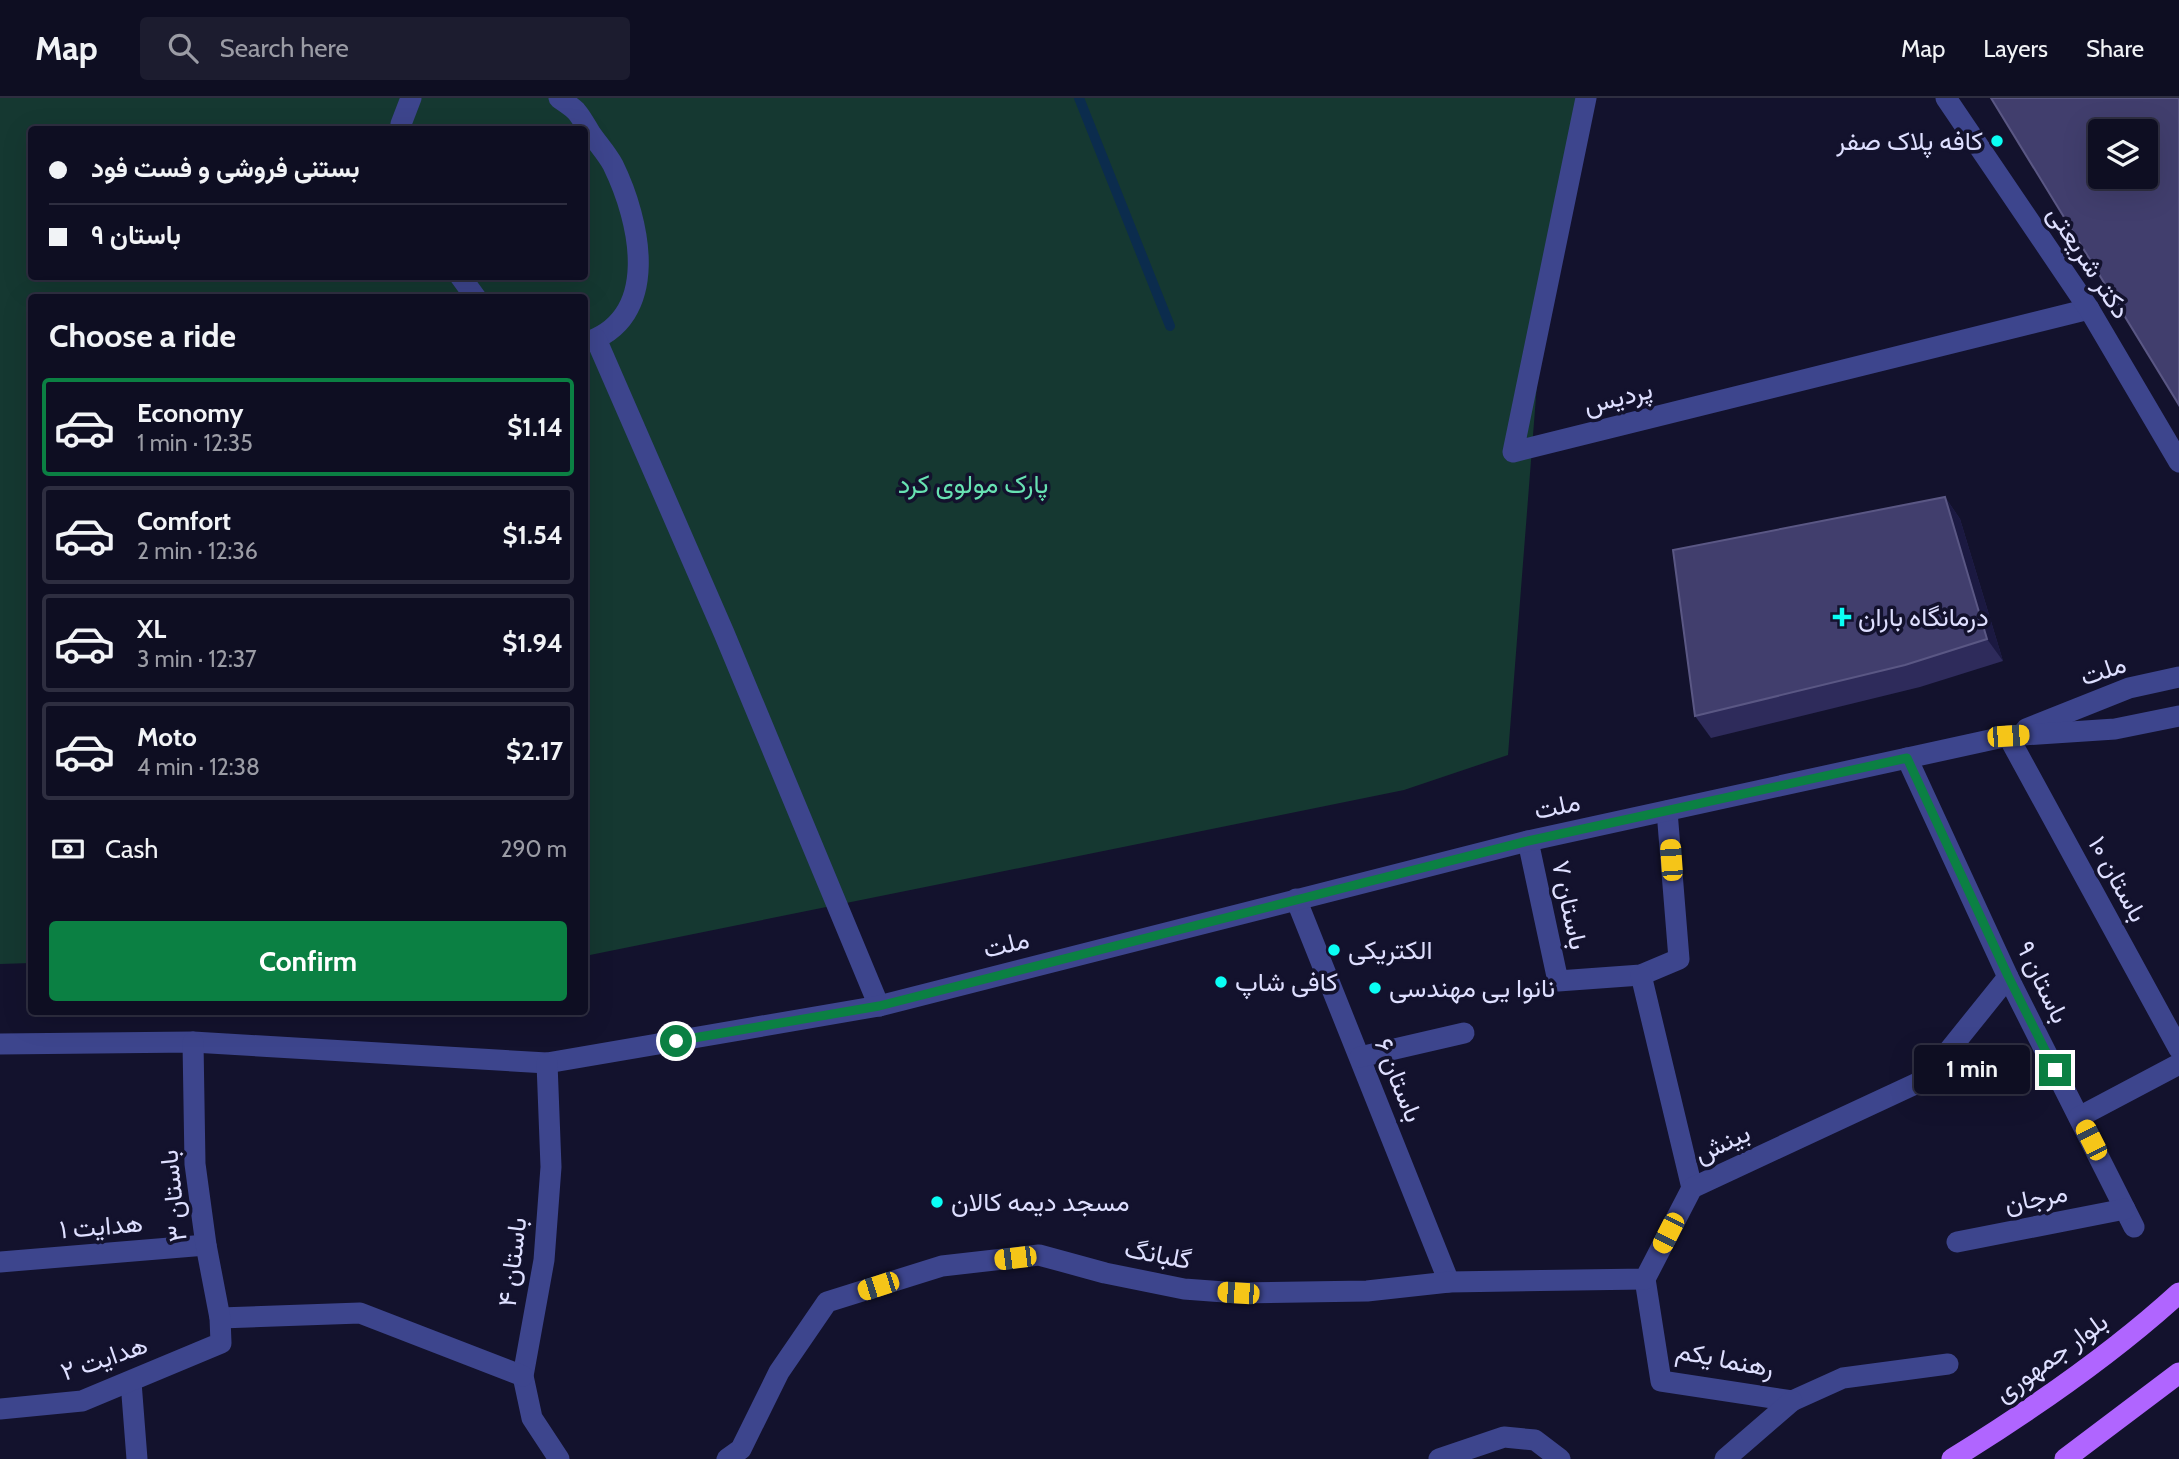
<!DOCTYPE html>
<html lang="en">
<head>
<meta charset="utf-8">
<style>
  :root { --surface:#0e0e22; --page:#1c1c2f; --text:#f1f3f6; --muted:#9b9ca5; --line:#2e2e40; --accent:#0b8043 }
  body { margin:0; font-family:Cabin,Vazirmatn,sans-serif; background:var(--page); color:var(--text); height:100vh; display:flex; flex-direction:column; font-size:26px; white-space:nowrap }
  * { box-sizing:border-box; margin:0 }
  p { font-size:23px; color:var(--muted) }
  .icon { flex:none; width:38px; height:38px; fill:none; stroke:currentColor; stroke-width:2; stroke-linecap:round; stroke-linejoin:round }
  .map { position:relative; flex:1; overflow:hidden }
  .details { position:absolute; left:28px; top:196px; width:560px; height:721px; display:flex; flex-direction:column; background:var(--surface); border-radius:7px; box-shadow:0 7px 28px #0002,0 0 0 2px var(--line) }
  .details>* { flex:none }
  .hud { position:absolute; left:28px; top:28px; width:560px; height:154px; border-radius:7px; box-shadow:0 7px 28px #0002,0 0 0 2px var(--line); display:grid; align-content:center; height:154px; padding:0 21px; background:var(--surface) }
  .tools { position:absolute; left:2088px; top:21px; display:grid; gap:14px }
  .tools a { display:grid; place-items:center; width:70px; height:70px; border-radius:7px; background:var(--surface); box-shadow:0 7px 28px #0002,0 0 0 2px var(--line); font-size:35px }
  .end { position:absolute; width:32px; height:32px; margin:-16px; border:9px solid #0b8043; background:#fff; box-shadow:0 0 0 4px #fff }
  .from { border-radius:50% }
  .bubble { position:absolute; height:49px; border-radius:7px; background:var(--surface); box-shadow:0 7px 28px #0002,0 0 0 2px var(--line); font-size:23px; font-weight:700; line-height:49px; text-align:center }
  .car { position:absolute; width:21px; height:42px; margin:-21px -10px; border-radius:9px; box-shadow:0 0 5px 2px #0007; background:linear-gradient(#f5c518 24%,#345 0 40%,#f5c518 0 76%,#345 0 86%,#f5c518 0) }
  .hud b { display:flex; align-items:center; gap:24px; height:66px; font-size:26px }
  .hud b+b { border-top:2px solid var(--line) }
  .hud i { width:18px; height:18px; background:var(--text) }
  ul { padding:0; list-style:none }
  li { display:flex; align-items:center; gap:21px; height:98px; margin:0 14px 10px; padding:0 7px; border:4px solid var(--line); border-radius:7px }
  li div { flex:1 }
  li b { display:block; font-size:26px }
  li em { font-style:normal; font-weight:700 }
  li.active { border-color:var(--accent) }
  li>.icon { width:63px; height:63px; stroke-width:1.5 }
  h2 { padding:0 21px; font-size:32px; line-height:84px }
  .pay { display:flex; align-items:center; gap:18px; height:77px; padding:0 21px; font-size:26px }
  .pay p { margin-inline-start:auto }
  .button { display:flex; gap:14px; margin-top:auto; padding:14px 21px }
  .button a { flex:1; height:80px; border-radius:7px; background:var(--accent); color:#fff; font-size:28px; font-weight:700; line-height:80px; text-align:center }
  header { display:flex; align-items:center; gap:42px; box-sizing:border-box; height:98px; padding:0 35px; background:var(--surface); border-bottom:2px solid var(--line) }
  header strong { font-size:33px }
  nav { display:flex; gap:38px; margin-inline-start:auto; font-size:24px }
  .search { width:490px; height:63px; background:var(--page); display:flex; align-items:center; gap:18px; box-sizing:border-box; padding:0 24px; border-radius:7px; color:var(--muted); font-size:26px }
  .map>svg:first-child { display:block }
</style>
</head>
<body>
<header>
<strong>Map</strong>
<div class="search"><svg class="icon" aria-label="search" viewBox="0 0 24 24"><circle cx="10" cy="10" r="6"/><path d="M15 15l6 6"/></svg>Search here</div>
<nav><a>Map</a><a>Layers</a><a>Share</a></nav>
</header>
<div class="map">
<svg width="2179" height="1361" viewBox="0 0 2179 1361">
  <rect width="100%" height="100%" fill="#13122d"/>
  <path fill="#153831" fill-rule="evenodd" d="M0,0H1582L1543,209L1508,657L1404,692L585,858L584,200H32V865L0,866ZM32,32H584V178H32Z"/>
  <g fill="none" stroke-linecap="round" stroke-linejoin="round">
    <path stroke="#0b2c4d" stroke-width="10" d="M1079,0L1170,228"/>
    <g stroke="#3d458d" stroke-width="21">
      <path d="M559,0C564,4 571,8 576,13C582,20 586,28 591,36C598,46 607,56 613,67C640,122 663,221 584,245"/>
      <path d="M1586,0L1513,354L2089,211"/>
      <path d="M1946,0L2089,211L2179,364"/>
      <path d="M402,32L401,26L411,0"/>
      <path d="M460,178L476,200"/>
      <path d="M596,241L724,535L879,908"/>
      <path d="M2026,631L2129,590L2179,579"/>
      <path d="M2008,638L2179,951"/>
      <path d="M1907,660L2008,879L2134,1129"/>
      <path d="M1528,743L1558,883L1641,877L1679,861L1667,713"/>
      <path d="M1296,801L1449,1184"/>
      <path d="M1641,877L1692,1090"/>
      <path d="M0,946L193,944L547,965L879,908L1528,743L2008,638L2115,631L2179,618"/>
      <path d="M1360,959L1464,935"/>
      <path d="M547,965L551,1069L544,1162L523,1278L532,1320L559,1361"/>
      <path d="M2079,1019L2179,966"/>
      <path d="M1957,1144L2125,1111"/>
      <path d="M0,1164L206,1147"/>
      <path d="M1645,1181L1661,1283L1792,1303L1843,1280L1948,1266"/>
      <path d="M220,1220L360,1215L523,1278"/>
      <path d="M131,1284L137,1361"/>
      <path d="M0,1311L82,1303L221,1245L220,1220L206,1147L195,1066L193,944"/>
      <path d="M727,1361L741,1351L779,1274L827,1204L942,1168L1039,1157L1105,1175L1184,1191L1238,1195L1367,1193L1449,1184L1645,1181L1692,1090L1926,981L2008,879"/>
      <path d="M1439,1361L1504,1339L1535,1342L1560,1361"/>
      <path d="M1725,1361L1792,1303"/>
    </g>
    <g stroke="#b065ff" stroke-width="21">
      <path d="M1952,1361C2031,1312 2110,1258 2179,1195"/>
      <path d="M2065,1361L2179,1275"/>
    </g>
  </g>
  <path fill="#2e2b5b" d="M1945,399L1960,421L2003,563L1920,589L1711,640L1695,618Z"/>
  <path fill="#1b1941" d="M1945,399L1960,421L2003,563L1987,541Z"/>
  <g fill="#413e6d" stroke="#5a5784" stroke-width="2" fill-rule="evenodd">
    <path d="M1991,0H2179V307ZM2100,33H2146V79H2100Z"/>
    <path d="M1945,399L1987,541L1905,567L1695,618L1673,452Z"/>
  </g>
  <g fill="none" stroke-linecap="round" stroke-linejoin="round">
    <path stroke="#0b8043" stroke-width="9" d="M676,943L879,908L1528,743L1907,660L2008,878L2055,972"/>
  </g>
  <g fill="#0afff5" stroke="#13122d" stroke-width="2.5">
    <circle cx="1997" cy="43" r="7"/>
    <path d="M1838.5 508.5h7v7h7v7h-7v7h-7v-7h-7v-7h7z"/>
    <circle cx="1334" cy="852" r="7"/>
    <circle cx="1221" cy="884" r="7"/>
    <circle cx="1375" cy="890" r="7"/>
    <circle cx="937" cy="1104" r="7"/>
  </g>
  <g text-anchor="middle" stroke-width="7" stroke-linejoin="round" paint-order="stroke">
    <g font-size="26" fill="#dedfff" stroke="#13122d" text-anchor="start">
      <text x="1983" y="52" text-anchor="end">کافه پلاک صفر</text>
      <text x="1858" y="528">درمانگاه باران</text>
      <text x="1348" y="861">الکتریکی</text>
      <text x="1235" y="893">کافی شاپ</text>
      <text x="1389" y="899">نانوا یی مهندسی</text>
      <text x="951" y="1113">مسجد دیمه کالان</text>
    </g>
    <g font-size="26" fill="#dedfff" stroke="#13122d">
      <text transform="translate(2089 164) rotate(57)" y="9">دکتر شریعتی</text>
      <text transform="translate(1618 299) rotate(-14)" y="9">پردیس</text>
      <text transform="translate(2103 572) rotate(-19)" y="9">ملت</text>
      <text transform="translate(1557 708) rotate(-12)" y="9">ملت</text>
      <text transform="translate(2118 781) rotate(61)" y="9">باستان ۱۰</text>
      <text transform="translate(1570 807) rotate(78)" y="9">باستان ۷</text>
      <text transform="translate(1006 846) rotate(-14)" y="9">ملت</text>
      <text transform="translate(2043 884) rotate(64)" y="9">باستان ۹</text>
      <text transform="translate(1399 982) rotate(68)" y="9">باستان ۶</text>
      <text transform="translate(1722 1045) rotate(-25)" y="9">بینش</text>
      <text transform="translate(173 1098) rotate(-96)" y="9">باستان ۳</text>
      <text transform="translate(2036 1100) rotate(-11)" y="9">مرجان</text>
      <text transform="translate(101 1128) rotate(-5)" y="9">هدایت ۱</text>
      <text transform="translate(1158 1156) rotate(11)" y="9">گلبانگ</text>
      <text transform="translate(512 1164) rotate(-83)" y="9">باستان ۴</text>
      <text transform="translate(2051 1259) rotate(-36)" y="9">بلوار جمهوری</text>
      <text transform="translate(104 1260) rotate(-19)" y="9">هدایت ۲</text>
      <text transform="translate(1725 1261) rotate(11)" y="9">رهنما یکم</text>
    </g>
    <g font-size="26" fill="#67e2b2" stroke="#13122d">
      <text x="973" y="395">پارک مولوی کرد</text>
    </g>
  </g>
</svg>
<div class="tools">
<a><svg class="icon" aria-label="layers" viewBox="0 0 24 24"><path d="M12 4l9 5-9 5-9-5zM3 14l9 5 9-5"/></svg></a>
</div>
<i class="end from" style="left:676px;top:943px"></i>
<i class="end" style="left:2055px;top:972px"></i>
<div class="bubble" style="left:1914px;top:947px;width:116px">1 min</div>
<i class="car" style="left:2008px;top:638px;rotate:86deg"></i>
<i class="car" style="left:1671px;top:762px;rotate:356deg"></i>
<i class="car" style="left:2091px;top:1042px;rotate:333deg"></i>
<i class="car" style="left:1668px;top:1135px;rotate:207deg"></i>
<i class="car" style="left:1015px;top:1160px;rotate:263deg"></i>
<i class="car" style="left:878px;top:1188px;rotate:252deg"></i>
<i class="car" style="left:1238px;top:1195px;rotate:274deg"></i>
<div class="hud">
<b><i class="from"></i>بستنی فروشی و فست فود</b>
<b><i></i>باستان ۹</b>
</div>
<section class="details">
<h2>Choose a ride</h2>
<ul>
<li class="active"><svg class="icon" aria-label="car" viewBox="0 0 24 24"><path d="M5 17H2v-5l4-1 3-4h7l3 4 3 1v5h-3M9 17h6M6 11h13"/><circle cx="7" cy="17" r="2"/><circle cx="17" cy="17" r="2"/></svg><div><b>Economy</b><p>1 min · 12:35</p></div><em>$1.14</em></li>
<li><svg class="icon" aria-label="car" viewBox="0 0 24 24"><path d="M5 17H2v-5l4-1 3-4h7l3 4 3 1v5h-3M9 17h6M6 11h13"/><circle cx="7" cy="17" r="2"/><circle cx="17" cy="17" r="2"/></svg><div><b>Comfort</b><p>2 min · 12:36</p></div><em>$1.54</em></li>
<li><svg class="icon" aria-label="car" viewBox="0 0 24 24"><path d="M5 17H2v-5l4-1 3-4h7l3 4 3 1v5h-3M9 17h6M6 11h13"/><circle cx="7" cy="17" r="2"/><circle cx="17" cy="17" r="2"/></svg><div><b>XL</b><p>3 min · 12:37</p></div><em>$1.94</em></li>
<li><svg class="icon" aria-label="car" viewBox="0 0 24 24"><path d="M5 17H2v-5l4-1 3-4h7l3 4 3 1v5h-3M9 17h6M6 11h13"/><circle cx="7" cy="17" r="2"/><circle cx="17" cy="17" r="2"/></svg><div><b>Moto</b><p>4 min · 12:38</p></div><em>$2.17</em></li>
</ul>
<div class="pay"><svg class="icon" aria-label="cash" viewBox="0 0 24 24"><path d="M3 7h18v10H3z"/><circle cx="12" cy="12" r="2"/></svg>Cash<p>290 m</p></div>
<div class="button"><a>Confirm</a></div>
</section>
</div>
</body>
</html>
